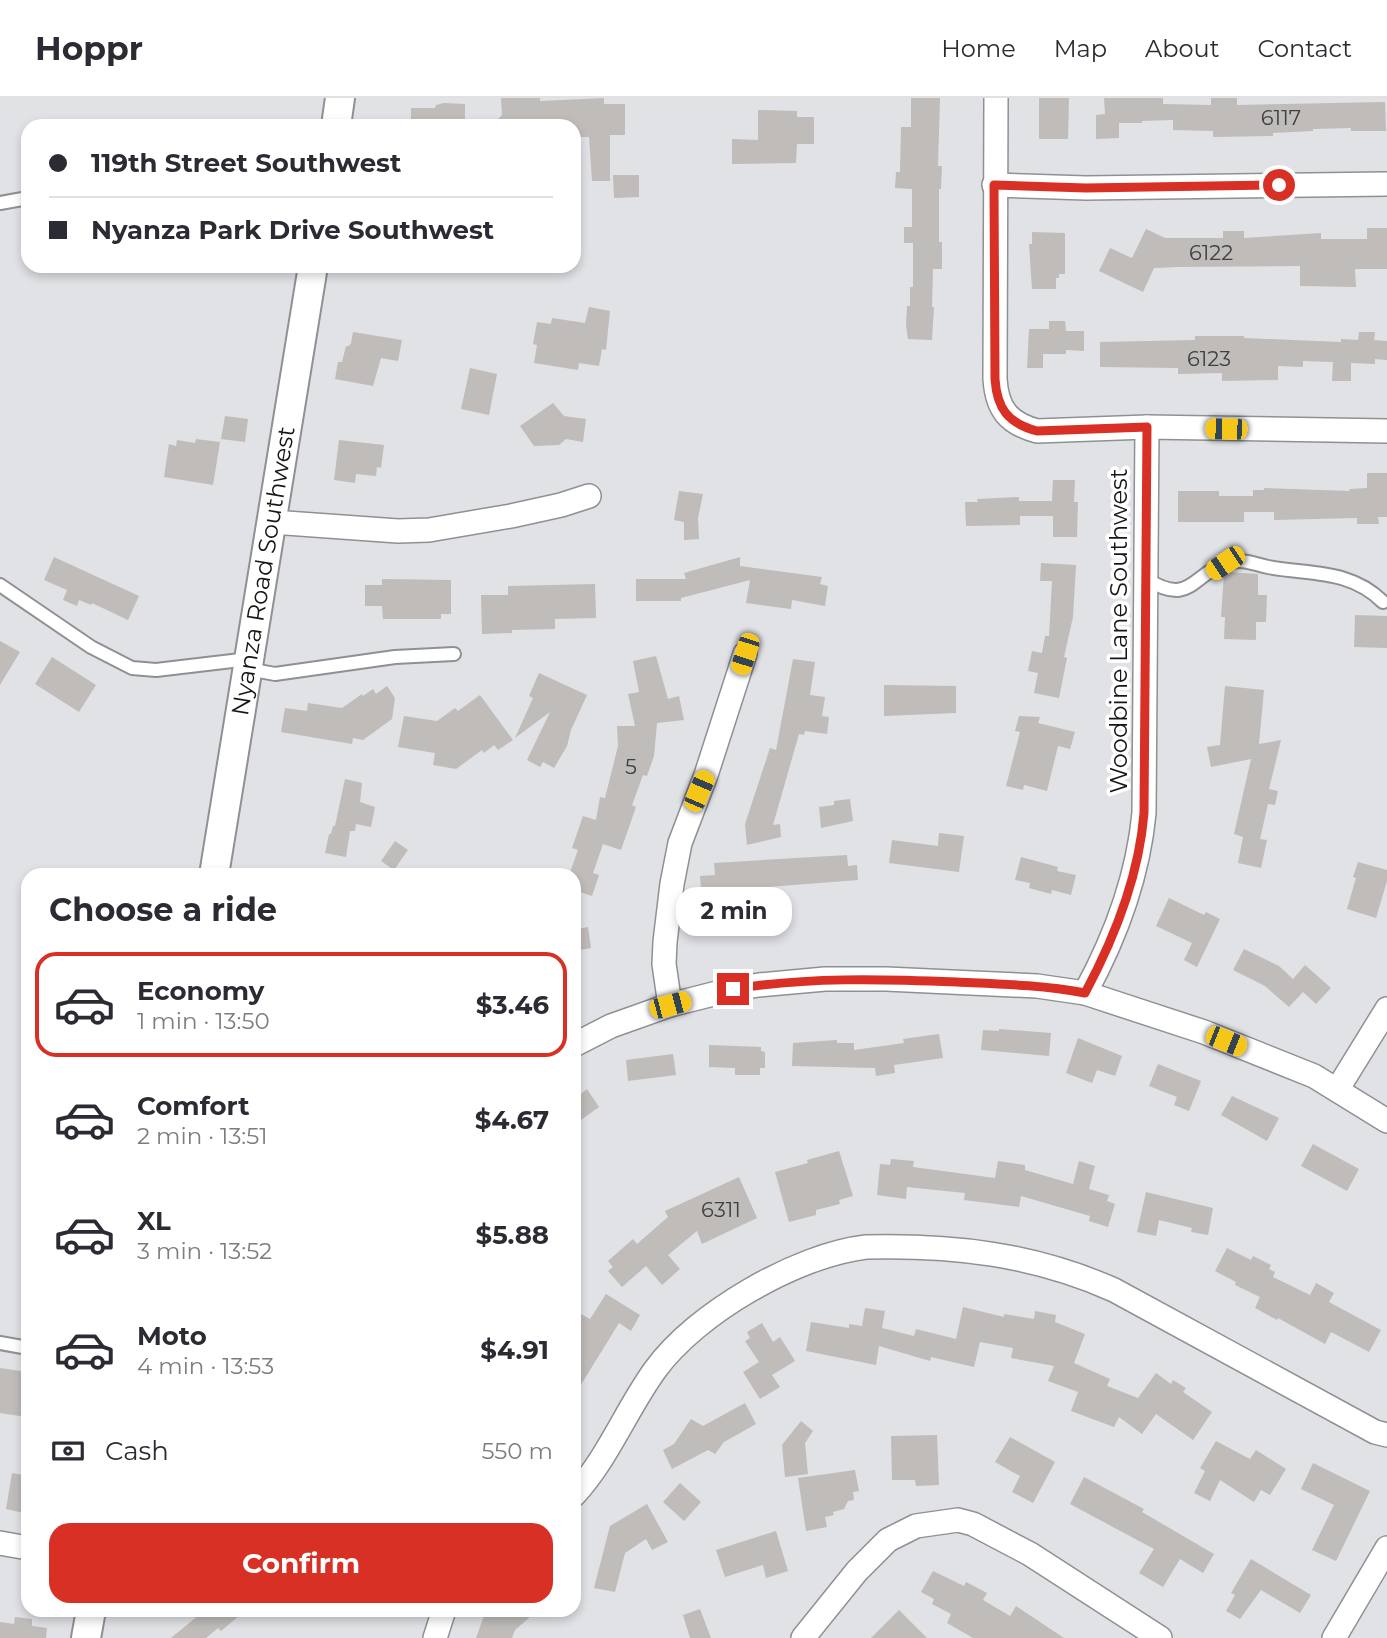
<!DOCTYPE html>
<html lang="en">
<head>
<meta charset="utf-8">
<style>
  :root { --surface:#fff; --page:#f2f2f3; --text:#2b2b33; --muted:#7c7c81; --line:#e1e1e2; --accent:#d93025 }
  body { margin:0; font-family:Montserrat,sans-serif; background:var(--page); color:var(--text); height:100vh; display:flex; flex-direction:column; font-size:26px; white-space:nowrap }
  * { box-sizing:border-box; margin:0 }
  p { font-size:23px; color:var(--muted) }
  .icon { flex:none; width:38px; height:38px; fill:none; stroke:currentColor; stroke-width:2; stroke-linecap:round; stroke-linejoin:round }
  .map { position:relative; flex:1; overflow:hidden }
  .details { position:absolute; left:21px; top:770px; width:560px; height:749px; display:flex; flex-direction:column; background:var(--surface); border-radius:21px; box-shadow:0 4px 10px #0003 }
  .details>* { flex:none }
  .hud { position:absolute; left:21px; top:21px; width:560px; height:154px; border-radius:21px; box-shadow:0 4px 10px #0003; display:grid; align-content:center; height:154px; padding:0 28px; background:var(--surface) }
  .end { position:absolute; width:32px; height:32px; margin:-16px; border:9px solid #d93025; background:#fff; box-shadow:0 0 0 4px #fff }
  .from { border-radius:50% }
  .bubble { position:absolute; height:49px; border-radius:21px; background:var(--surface); box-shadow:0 4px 10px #0003; font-size:23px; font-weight:700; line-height:49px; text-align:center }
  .car { position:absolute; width:21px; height:42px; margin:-21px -10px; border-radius:9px; box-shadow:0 0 5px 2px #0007; background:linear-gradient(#f5c518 24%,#345 0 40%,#f5c518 0 76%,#345 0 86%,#f5c518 0) }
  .hud b { display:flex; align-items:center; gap:24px; height:66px; font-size:26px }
  .hud b+b { border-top:2px solid var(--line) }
  .hud i { width:18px; height:18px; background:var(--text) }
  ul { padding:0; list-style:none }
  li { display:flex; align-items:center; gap:21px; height:105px; margin:0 14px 10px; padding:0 14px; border:4px solid transparent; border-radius:21px }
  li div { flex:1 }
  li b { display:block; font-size:26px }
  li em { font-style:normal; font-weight:700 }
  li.selected { border-color:var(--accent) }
  li>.icon { width:63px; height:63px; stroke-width:1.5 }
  h2 { padding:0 28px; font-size:32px; line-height:84px }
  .pay { display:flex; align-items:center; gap:18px; height:77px; padding:0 28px; font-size:26px }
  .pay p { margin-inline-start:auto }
  .action { display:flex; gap:14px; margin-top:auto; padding:14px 28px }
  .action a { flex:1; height:80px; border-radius:21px; background:var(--accent); color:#fff; font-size:28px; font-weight:700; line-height:80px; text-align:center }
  header { display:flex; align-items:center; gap:42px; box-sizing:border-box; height:98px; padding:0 35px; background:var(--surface); border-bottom:2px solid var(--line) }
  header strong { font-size:33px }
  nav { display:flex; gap:38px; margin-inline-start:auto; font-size:24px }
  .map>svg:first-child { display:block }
</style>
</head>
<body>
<header>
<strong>Hoppr</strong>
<nav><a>Home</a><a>Map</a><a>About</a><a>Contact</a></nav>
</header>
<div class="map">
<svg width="1387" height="1540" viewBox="0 0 1387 1540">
  <rect width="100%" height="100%" fill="#e1e2e5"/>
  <g fill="#bfbcba">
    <path d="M501,0H540V3L604,0V6H625V37H610V83H592L589,39H574V28H491L502,17Z"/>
    <path d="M911,0H940L938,68H942L941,91H939V144H942V171H933L932,209H934L932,242L908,241L906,227L907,208H910V189H913V145H904V129H912V91L895,90L896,74H900L901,29H911Z"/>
    <path d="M1039,0H1069L1068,41H1039Z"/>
    <path d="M1104,0H1163V6L1211,7V0H1237V7L1385,4L1386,33H1351V30L1313,31V33L1273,35V38L1213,39V33L1173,32V22L1142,23V25H1119V40L1096,41V17L1105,16Z"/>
    <path d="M444,5L465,6V28H411V10H435L436,7Z"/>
    <path d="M758,12L797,13V19H814V46H797L796,65L732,66V41L758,42Z"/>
    <path d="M613,77H639V99L614,100Z"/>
    <path d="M1367,130H1387V171H1355L1356,189L1300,188V168L1178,169L1154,170L1143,194L1099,173L1110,150L1132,160L1146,131L1165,140H1223V133H1244V140L1321,135V141H1367Z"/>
    <path d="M1032,134L1065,135V176H1059V180H1056V191H1032L1029,146H1032Z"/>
    <path d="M589,209L610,213L606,252L602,251L599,268L579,265L578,272L534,265L537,247L533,246L537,224L551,226L552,220L585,225Z"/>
    <path d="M1049,223H1065L1066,233H1084V253L1066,252V256H1043V270H1027L1029,231H1049Z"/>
    <path d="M353,234L402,242L398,263L381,260L373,288L335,281L338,264H342L346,248H349L351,245Z"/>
    <path d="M1359,234H1375L1374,242L1387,243V262L1375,261V266L1351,265V283H1332L1333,264L1303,263V269L1278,268V282L1222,283V275L1178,276V270L1100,269V244L1195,242V238H1244V240L1341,244V241L1358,242Z"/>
    <path d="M470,270L497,276L489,317L461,311Z"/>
    <path d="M553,305L564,318L586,321L583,344L566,341L559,347L534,348L520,328Z"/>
    <path d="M225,318L248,321L245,344L221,341Z"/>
    <path d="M196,341L220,344L213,387L164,379L169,346L176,348L177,342L195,345Z"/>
    <path d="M339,342L384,347L381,370L377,369L376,378L356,376L355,385L334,382Z"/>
    <path d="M1367,375H1387V419H1378L1379,426H1357V420L1274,422V414H1244V424H1178V393H1219V398H1253V392H1264V390L1349,393L1350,391L1367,390Z"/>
    <path d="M1053,382H1075L1074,404H1078L1077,439H1053V418H1020V427L966,428L965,404H978L977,401L1019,399V403H1052Z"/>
    <path d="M679,393L703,396L698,420L699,441L684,442V424L674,422Z"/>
    <path d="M54,459L139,498L128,522L92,505L91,507L79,502L77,508L63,502L67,492L44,482Z"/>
    <path d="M740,459V468L822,479L820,486L828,488L825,508L792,502L791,511L746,505L750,482L681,500V503H636V481H686L684,475Z"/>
    <path d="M1041,465L1076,467L1073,519L1064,559L1067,560L1059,600L1034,595L1038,575L1028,573L1032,553L1042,555L1045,538H1049L1052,483H1040Z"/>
    <path d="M1228,474L1258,476V497H1267L1266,524H1256V542L1224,541L1225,519H1221L1224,476Z"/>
    <path d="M382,481L451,482V516H441V521H383L382,508H365V487H382Z"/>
    <path d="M595,486L596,520L555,521V531L512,532V535L482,536L481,497H508V488Z"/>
    <path d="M1355,517L1387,518V550L1354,549Z"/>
    <path d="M0,543L20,554L0,587Z"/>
    <path d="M656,558L668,601L679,598L684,622L657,625L654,658L647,678L643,677L632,707L636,709L621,752L603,746L593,775L599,777L592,798L574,792V777H569L578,752L572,750L583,718L596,722L600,699L605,700L618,648L617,628H635L628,596L639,594L633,563Z"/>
    <path d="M52,559L96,587L79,614L35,586Z"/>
    <path d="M793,561L815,564L810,597L825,599L822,618L829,619L827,636L805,633L804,637L799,636L773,727L780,726L781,739L747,747L745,726L770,650L776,652Z"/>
    <path d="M539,575L587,597L571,632L567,648L554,670L543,664L540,669L527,662L550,614L515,640L533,600L529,598Z"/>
    <path d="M884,587L956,588V615L884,618Z"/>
    <path d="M387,588L395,600L392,621L363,642L353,640L352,646L281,634L285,610L307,613L308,605L342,610L362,596L363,598L373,591L376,596Z"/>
    <path d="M1225,588L1264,592L1259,646L1281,642L1269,691L1278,693L1275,707L1268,706L1260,741L1267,742L1261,770L1238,765L1243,739L1234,736L1251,661L1211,669L1207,649L1220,647Z"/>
    <path d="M480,597L513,642L498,652L494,647L484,655L482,652L456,671L433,667L435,655L398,649L404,618L437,623L455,610L458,613Z"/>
    <path d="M1019,618L1040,619L1038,625L1075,634L1070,651L1058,648L1047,693L1024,687L1023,692L1006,688L1020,634L1015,633Z"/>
    <path d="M345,681L362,685L360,704L375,709L371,729L356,726L355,733H350L346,759L325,755L329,736H331L333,728H335Z"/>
    <path d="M850,701L853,723L821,730L819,709L834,707V703Z"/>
    <path d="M939,735L964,738L959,774L889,765L892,742L938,748Z"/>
    <path d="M395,743L408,752L394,772L381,763Z"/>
    <path d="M847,757L848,768L857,767L858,782L768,789V797L702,802L700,778L715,777L714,765Z"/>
    <path d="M1021,759L1058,769L1057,773L1076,777L1071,797L1052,792L1051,796L1029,790L1030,785L1015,782Z"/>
    <path d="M1358,764L1387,772V783L1376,820L1347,811L1356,780L1353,779Z"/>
    <path d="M1169,800L1204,817L1206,814L1220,821L1197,869L1184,862L1192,845L1156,828Z"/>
    <path d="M588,829L591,850L574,853V832Z"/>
    <path d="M1244,851L1279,868L1293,881L1305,867L1331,890L1316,906L1303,894L1289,909L1265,888L1233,872Z"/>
    <path d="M999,931L1051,935L1049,958L981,952L983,932L999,933Z"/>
    <path d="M939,936L943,960L894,967L895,975L876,978L875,970L792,968L793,945L837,942V945H854V952L904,945L903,941Z"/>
    <path d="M1078,940L1122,958L1115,978L1097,972L1092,985L1066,975Z"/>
    <path d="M709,947L761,949V953L765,954V970H760V977H735V970L709,969Z"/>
    <path d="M673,956L676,977L628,983L626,962Z"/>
    <path d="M1158,966L1201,983L1189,1013L1174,1007L1177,999L1149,988Z"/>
    <path d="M587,991L599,1009L574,1027V1001Z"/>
    <path d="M1232,998L1279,1020L1267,1043L1221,1017Z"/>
    <path d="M1313,1046L1359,1071L1347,1093L1301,1068Z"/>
    <path d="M839,1053L853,1098L839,1102L840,1106L816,1112V1117L789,1124L775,1074L808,1065L807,1062Z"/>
    <path d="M891,1061L914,1063L913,1069L995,1080L998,1063L1025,1067V1072L1073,1086L1079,1063L1095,1068L1089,1091L1109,1097L1107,1103L1115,1106L1108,1129L1089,1123L1090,1118L1021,1098L1019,1109L964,1102L965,1095L907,1089L906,1101L877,1097L880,1066L890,1067Z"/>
    <path d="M739,1079L757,1120L702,1146L697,1133L668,1157L680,1171L662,1187L646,1168L622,1189L608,1173L613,1169L608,1163L633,1141L637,1146L668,1119L665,1113Z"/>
    <path d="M1146,1094L1213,1110L1208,1137L1191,1134L1192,1130L1159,1122L1156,1138L1137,1134Z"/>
    <path d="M1227,1150L1251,1162L1253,1158L1271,1167L1269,1171L1275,1174L1273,1179L1310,1197L1316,1185L1334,1195L1329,1204L1381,1232L1369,1254L1331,1234L1325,1246L1278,1220L1277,1222L1255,1210L1260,1199L1235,1187L1236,1184L1215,1173Z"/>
    <path d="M606,1196L640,1217L631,1233L619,1225L574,1298V1227L581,1216L590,1221Z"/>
    <path d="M963,1209L1004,1219V1216L1034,1221L1035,1213L1056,1217L1055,1224L1085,1236L1074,1265L1110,1281L1107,1288L1138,1300L1156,1275L1171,1286L1173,1282L1186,1290L1183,1294L1212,1314L1193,1342L1156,1316L1142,1336L1119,1319L1114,1329L1071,1313L1078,1294L1048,1283L1054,1268L1011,1260L1013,1250L980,1244L974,1269L931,1259L930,1263L879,1248L876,1267L806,1253L811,1224L849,1230V1226L862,1228L865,1210L885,1213L882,1230L914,1238L916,1231L956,1241Z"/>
    <path d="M762,1225L773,1244L780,1239L795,1263L772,1277L780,1289L760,1301L743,1274L759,1264L745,1243L750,1240L747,1234Z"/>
    <path d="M0,1270L28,1274L26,1319L0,1315Z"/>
    <path d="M745,1305L756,1326L724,1344L715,1356L708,1352L672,1371L663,1352L674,1346L691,1321L703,1328Z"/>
    <path d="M801,1323L813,1333L805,1345L808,1376L785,1379L782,1347Z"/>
    <path d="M937,1337L939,1387L916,1388L915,1382H892L891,1338Z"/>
    <path d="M1010,1339L1055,1364L1033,1405L1012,1394L1020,1378L995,1364Z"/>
    <path d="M1216,1343L1250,1361L1256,1352L1286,1371L1270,1397L1261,1392L1254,1404L1220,1382L1210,1403L1194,1395L1205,1373L1200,1370Z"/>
    <path d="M1313,1365L1370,1393L1336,1463L1312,1452L1334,1407L1301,1391Z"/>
    <path d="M855,1372L859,1393L853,1394L854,1402L848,1403L844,1411L833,1414L834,1417L825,1419L827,1429L806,1433L798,1380Z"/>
    <path d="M12,1375L28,1378V1416L6,1411Z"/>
    <path d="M1084,1379L1144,1411L1142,1414L1214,1456L1203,1475L1180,1461L1163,1489L1139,1475L1154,1451L1070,1406Z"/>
    <path d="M680,1385L701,1404L684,1423L663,1404Z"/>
    <path d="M647,1406L668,1444L652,1452L646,1441L625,1455L615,1494L594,1490L610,1428Z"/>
    <path d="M776,1433L788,1473L766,1480L763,1467L725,1479L716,1452Z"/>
    <path d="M1251,1461L1311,1497L1300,1515L1261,1492L1240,1521L1226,1513L1235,1497L1231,1495Z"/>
    <path d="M933,1473L964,1488L966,1484L987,1495L983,1502L1010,1518L1016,1508L1064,1540H973L947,1525L951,1516L932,1506L934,1501L921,1494Z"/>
    <path d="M700,1511L711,1540H690L683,1517Z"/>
    <path d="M205,1512H246L221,1533L218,1530L206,1540H171Z"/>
    <path d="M486,1512H538L515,1532L512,1540H476Z"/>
    <path d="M899,1512L927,1540H871Z"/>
    <path d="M15,1519L32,1521V1528L47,1530L46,1540H0V1524L14,1526Z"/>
  </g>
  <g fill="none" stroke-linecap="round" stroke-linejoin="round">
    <defs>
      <g id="service">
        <path d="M0,105L28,100"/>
        <path d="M1146,481C1192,509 1191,476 1227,465C1243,460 1253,466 1268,469C1310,477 1350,471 1383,504"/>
        <path d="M0,487L91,549L132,570L156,572L249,561"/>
        <path d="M248,571L275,576L395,559L454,556"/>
        <path d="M0,1245L28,1250"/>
      </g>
      <g id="minor">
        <path d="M996,0L995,281C997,311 1008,325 1037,333L1147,329L1387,333"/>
        <path d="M994,87L1086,90L1387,86"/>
        <path d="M272,424L398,433L429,432L511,418L561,407L589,398"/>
        <path d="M1085,895C1115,840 1138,779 1144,715L1147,329"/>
        <path d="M670,907L664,866L665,844L672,786L680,745L706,677L745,556"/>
        <path d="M574,947L611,928L670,907L733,891L759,887L825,881H886L1037,888L1085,895L1204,934L1314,978L1387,1023"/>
        <path d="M1337,992L1387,911"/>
        <path d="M574,1397C608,1360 626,1312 655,1272C696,1215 797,1157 866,1149C953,1147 1033,1156 1114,1192L1375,1334L1387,1337"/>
        <path d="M0,1445L28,1450"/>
        <path d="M435,1540L444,1512"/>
        <path d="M803,1540L857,1473L888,1442L916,1428L958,1422L973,1426L1030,1456L1160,1540"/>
        <path d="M1334,1540L1387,1450"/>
      </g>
      <g id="tertiary">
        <path d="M336,28L340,0"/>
        <path id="s1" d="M214,777L313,168"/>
        <path d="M86,1540L91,1512"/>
      </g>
    </defs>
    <use href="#service" stroke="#8f9093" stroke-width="16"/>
    <use href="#minor" stroke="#8f9093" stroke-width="26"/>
    <use href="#tertiary" stroke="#8f9093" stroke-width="32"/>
    <use href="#service" stroke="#fff" stroke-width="12"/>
    <use href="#minor" stroke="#fff" stroke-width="23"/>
    <use href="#tertiary" stroke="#fff" stroke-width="28"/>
  </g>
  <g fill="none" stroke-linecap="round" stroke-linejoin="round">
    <path stroke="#d93025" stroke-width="9" d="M733,891C807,879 882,881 957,884C1000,886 1042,887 1085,895C1115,839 1139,779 1144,715L1147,329L1037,333C1008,325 997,311 995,281L994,87L1086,90L1279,87"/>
  </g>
  <g text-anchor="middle" stroke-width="7" stroke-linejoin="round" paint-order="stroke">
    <g font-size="21" fill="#404040">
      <text x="1281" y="27">6117</text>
      <text x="1211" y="162">6122</text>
      <text x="1209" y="268">6123</text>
      <text x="631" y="676">5</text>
      <text x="721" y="1119">6311</text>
    </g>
    <g font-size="24" fill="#161617" stroke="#fff">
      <text dy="8" stroke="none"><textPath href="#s1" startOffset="308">Nyanza Road Southwest</textPath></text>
      <text transform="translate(1119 533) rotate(-90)" y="8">Woodbine Lane Southwest</text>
    </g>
  </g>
</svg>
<i class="end from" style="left:1279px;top:87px"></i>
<i class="end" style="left:733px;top:891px"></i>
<div class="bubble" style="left:676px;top:789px;width:116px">2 min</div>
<i class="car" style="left:1226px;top:331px;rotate:271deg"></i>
<i class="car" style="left:1225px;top:465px;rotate:236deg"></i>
<i class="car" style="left:745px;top:556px;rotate:198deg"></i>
<i class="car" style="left:699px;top:693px;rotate:23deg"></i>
<i class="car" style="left:670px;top:907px;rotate:75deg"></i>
<i class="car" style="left:1226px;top:943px;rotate:112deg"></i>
<div class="hud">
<b><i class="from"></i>119th Street Southwest</b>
<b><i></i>Nyanza Park Drive Southwest</b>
</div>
<section class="details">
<h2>Choose a ride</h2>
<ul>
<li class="selected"><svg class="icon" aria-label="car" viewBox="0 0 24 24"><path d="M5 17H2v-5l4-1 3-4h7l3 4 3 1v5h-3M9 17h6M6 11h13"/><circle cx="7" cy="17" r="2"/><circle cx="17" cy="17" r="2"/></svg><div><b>Economy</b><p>1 min · 13:50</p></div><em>$3.46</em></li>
<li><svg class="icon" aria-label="car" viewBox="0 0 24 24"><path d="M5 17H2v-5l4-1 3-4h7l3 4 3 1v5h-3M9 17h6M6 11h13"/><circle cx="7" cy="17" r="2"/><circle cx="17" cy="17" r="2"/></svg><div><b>Comfort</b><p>2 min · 13:51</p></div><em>$4.67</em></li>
<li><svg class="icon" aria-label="car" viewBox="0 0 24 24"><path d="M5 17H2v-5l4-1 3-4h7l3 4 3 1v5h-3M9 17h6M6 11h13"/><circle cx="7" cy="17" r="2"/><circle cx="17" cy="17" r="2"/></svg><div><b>XL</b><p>3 min · 13:52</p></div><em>$5.88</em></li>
<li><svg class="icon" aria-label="car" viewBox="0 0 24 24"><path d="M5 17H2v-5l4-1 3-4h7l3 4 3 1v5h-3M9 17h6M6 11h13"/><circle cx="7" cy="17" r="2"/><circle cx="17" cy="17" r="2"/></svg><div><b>Moto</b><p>4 min · 13:53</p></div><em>$4.91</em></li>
</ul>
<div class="pay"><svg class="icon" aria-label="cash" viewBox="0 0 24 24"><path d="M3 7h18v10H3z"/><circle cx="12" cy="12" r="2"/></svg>Cash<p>550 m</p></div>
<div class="action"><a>Confirm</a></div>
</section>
</div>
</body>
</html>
